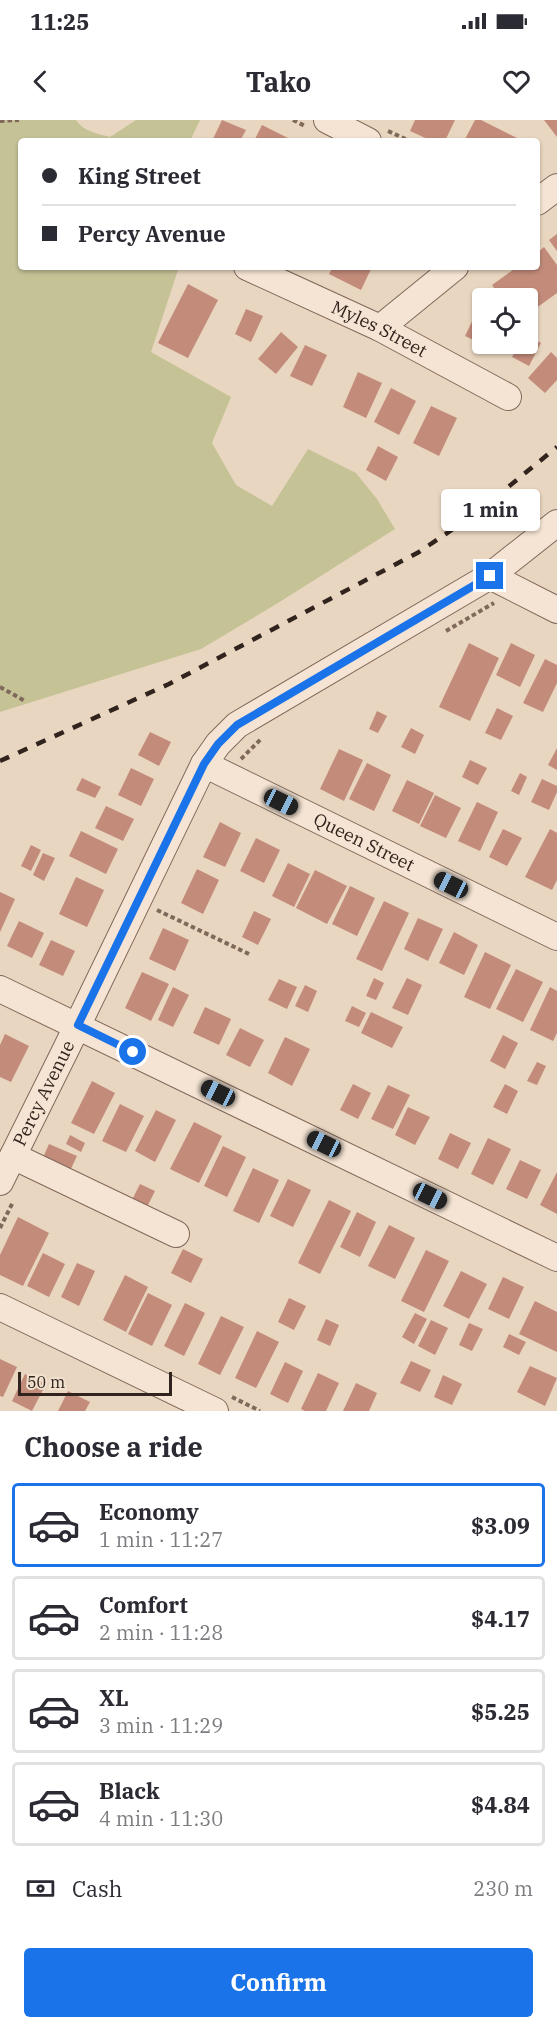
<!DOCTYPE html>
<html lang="en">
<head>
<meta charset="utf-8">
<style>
  :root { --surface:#fff; --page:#f7f7f7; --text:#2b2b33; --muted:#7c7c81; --line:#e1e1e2; --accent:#1a73e8 }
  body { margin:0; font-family:"IBM Plex Serif",serif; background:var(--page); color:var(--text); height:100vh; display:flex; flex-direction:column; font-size:22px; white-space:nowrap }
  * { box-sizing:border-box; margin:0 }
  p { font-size:20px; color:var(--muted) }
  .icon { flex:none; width:33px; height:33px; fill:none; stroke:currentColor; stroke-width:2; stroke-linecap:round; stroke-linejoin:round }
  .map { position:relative; height:1291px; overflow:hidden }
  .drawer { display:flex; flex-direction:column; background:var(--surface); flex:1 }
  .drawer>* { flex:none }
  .top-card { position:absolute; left:18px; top:18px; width:522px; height:132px; border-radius:6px; box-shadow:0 2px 4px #0004; display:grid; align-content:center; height:132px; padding:0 24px; background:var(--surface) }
  .fabs { position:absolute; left:472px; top:168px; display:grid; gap:12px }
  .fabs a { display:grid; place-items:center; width:66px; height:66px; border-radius:6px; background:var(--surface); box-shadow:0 2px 4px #0004; font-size:30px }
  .scale { position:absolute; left:18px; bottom:15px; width:154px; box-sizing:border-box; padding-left:6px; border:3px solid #31231d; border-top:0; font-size:16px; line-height:21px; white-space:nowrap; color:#31231d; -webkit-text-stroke:4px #f1e1cf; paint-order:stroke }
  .end { position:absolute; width:27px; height:27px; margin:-14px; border:8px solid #1a73e8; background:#fff; box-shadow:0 0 0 3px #fff }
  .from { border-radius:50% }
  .bubble { position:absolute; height:42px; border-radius:6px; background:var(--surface); box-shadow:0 2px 4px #0004; font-size:20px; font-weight:800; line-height:42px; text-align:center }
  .car { position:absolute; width:18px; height:36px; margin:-18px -9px; border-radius:8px; box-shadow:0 0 4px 2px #0007; background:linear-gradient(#222 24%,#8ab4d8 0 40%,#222 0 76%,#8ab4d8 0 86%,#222 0) }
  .top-card b { display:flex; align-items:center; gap:21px; height:57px; font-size:22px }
  .top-card b+b { border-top:2px solid var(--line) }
  .top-card i { width:15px; height:15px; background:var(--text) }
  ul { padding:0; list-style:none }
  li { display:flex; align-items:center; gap:18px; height:84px; margin:0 12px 9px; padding:0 12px; border:3px solid var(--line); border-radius:6px }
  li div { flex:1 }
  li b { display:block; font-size:22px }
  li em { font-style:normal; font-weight:800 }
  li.on { border-color:var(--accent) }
  li>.icon { width:54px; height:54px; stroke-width:1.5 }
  h2 { padding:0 24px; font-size:27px; line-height:72px }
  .pay { display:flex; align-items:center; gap:15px; height:66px; padding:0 24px; font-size:22px }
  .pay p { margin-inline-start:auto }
  .primary-button { display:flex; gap:12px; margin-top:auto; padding:12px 24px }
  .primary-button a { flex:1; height:69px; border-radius:6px; background:var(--accent); color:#fff; font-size:24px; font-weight:800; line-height:69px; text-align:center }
  .status { display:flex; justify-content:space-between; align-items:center; height:42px; padding:0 30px; background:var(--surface); direction:ltr }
  .status svg { height:16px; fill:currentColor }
  header { display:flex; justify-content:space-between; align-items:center; height:78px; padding:0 24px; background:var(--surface); font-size:27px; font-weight:800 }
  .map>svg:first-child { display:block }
</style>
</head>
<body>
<div class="status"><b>11:25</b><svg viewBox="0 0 49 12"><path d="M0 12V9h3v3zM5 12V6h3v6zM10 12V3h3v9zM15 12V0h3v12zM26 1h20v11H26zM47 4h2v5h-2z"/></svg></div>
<header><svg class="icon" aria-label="back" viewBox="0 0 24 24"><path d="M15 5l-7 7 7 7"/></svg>Tako<svg class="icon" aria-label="heart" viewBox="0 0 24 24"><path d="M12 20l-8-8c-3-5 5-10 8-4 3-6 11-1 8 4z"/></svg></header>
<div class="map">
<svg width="557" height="1291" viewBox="0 0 557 1291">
  <rect width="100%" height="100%" fill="#e9d6c0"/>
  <path fill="#c5c296" d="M0,0H76C83,11 98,14 110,17L136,0H200L190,21H21V147H179L151,232L231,277L212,323L236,365L272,386L308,329L356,353L377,379L395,409L278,483L201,529L0,592Z"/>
  <g fill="#c38b7a">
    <path d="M222,0L246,10L240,21H212Z"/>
    <path d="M415,0H455L445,21H432L410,11Z"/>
    <path d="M475,0H481L523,21H464Z"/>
    <path d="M544,0H557V17Z"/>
    <path d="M262,5L294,21H254Z"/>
    <path d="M557,114V131L549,120Z"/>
    <path d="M544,127L557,145V173L528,194V178H501L492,165L517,147H537V133Z"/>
    <path d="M333,147H372L361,170L329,154Z"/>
    <path d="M188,164L218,180L188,238L158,223Z"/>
    <path d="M246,189L263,196L251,222L235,214Z"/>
    <path d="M478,189L483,192V224H505L501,233L465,216Z"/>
    <path d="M281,212L298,227L276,254L258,239Z"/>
    <path d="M528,216L541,223L529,246L512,237L519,224H528Z"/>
    <path d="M305,225L327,235L312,266L290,256Z"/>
    <path d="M551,232L557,238V260L545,273L528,258Z"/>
    <path d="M358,252L382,263L366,298L343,287Z"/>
    <path d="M391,268L416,281L399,315L374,302Z"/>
    <path d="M431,286L457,298L439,336L413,323Z"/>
    <path d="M378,326L398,337L386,361L366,350Z"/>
    <path d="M469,523L499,538L470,601L439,587Z"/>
    <path d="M511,523L535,535L520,567L496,555Z"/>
    <path d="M545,539L557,545V563L543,592L523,583Z"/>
    <path d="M497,588L513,596L501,620L485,613Z"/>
    <path d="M377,591L387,596L378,613L369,609Z"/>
    <path d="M411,608L424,615L415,634L401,627Z"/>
    <path d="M150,612L171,622L159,646L138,635Z"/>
    <path d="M557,628V650L548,645Z"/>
    <path d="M339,629L363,640L344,681L320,669Z"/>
    <path d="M470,640L487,648L478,665L462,657Z"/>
    <path d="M367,643L391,655L374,691L349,679Z"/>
    <path d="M131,648L154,659L141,686L118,675Z"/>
    <path d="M520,653L527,657L519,675L511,671Z"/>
    <path d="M82,658L101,667L95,678L76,670Z"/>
    <path d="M542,659L557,666V672L549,690L531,682Z"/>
    <path d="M407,660L434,673L419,704L392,691Z"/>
    <path d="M435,675L461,688L446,718L420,706Z"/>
    <path d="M477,682L498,692L480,731L458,721Z"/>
    <path d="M106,686L134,699L123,721L95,708Z"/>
    <path d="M220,702L241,713L225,747L203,737Z"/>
    <path d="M503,709L522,718L507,746L489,737Z"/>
    <path d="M550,709L557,713V760L552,770L525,757Z"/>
    <path d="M81,711L118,729L106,754L69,736Z"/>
    <path d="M256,718L280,730L264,763L240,751Z"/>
    <path d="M31,725L41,730L31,751L21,746Z"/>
    <path d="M43,733L55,738L44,761L33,755Z"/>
    <path d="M288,743L310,754L294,787L272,776Z"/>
    <path d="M197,749L219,760L203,794L181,783Z"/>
    <path d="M315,750L347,766L327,804L296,788Z"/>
    <path d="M76,757L104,770L87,807L59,794Z"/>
    <path d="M350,766L375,778L357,816L332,804Z"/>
    <path d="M0,772L15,779L0,812Z"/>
    <path d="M384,781L409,793L382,851L356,839Z"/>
    <path d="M254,791L271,799L258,825L242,817Z"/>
    <path d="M418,798L443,809L428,841L404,829Z"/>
    <path d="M19,801L44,813L32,838L7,826Z"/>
    <path d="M163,808L189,820L175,851L149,839Z"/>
    <path d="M454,812L478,825L464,855L439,843Z"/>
    <path d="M51,820L75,831L63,856L39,845Z"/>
    <path d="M485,832L511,845L490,889L464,877Z"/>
    <path d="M516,849L543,862L523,902L496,889Z"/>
    <path d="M142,852L169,864L151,901L125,888Z"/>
    <path d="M374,858L384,863L376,880L366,876Z"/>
    <path d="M407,858L422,865L408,895L392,888Z"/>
    <path d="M279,859L297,867L287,889L268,880Z"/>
    <path d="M305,865L317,871L308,892L295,886Z"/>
    <path d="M173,867L189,875L173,907L158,900Z"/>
    <path d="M550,867L557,871V913L553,921L530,910Z"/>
    <path d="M352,886L366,893L359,907L345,901Z"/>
    <path d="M205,887L231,899L219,925L193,913Z"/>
    <path d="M371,892L403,907L392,928L361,913Z"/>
    <path d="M240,908L264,920L250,947L226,935Z"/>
    <path d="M5,914L29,926L11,962L0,957V925Z"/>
    <path d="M503,915L518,923L505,949L490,941Z"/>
    <path d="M285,917L310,929L292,966L268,953Z"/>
    <path d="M537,942L546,946L537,965L527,961Z"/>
    <path d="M92,961L115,973L94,1014L71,1003Z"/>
    <path d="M353,964L371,973L358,999L340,990Z"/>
    <path d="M505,964L518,971L507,994L493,987Z"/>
    <path d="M388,965L410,975L393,1009L371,999Z"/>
    <path d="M120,984L144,996L126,1032L102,1021Z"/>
    <path d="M408,987L430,997L415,1025L395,1015Z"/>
    <path d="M156,990L176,1000L155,1042L135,1031Z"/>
    <path d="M194,1002L222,1016L199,1063L170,1049Z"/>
    <path d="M450,1013L471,1023L458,1049L438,1039Z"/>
    <path d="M70,1015L85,1023L81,1032L66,1024Z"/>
    <path d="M488,1018L511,1029L493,1065L471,1054Z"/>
    <path d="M49,1024L77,1036L68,1055L41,1042Z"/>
    <path d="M223,1026L246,1037L227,1077L204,1066Z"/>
    <path d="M520,1040L541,1050L527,1079L506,1069Z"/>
    <path d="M253,1048L279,1060L259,1103L233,1091Z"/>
    <path d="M557,1052V1094L540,1085Z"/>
    <path d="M288,1059L311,1070L293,1107L270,1096Z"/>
    <path d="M140,1064L155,1071L145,1091L130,1084Z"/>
    <path d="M329,1080L351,1091L320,1154L298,1143Z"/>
    <path d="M357,1092L376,1102L360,1137L340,1127Z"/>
    <path d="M18,1097L49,1113L23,1166L0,1155V1135Z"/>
    <path d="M389,1105L415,1118L395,1159L368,1146Z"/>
    <path d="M183,1129L203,1139L191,1163L171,1153Z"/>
    <path d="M426,1130L449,1141L424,1192L401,1181Z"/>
    <path d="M43,1133L65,1144L49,1177L27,1166Z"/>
    <path d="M77,1143L95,1151L79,1186L61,1177Z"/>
    <path d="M461,1151L487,1164L469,1199L443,1186Z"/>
    <path d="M125,1155L148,1167L126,1212L103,1200Z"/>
    <path d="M503,1157L524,1167L509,1199L488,1189Z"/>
    <path d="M148,1173L172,1185L152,1226L128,1214Z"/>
    <path d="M289,1178L306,1186L294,1210L278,1202Z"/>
    <path d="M535,1181L557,1192V1232L519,1214Z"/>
    <path d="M185,1183L205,1193L184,1236L164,1226Z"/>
    <path d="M415,1193L427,1199L414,1224L402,1217Z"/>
    <path d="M221,1196L244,1207L220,1255L198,1244Z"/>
    <path d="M326,1199L339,1205L330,1226L317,1220Z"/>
    <path d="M431,1200L448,1208L435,1235L418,1226Z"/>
    <path d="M469,1203L483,1209L472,1231L459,1225Z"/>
    <path d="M257,1211L279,1222L256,1268L235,1258Z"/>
    <path d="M509,1214L526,1222L519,1235L503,1227Z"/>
    <path d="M0,1239L17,1247L3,1277L0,1276Z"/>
    <path d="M411,1241L431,1250L420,1272L400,1263Z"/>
    <path d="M285,1242L303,1251L288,1283L270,1274Z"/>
    <path d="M530,1246L557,1258L545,1286L517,1272Z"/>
    <path d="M318,1253L339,1263L326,1291H305L301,1289Z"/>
    <path d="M25,1254L46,1264L32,1291L12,1281Z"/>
    <path d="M443,1255L462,1264L452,1285L434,1277Z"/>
    <path d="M356,1263L377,1273L369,1291H343Z"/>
    <path d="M68,1271L90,1282L85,1291H58Z"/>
  </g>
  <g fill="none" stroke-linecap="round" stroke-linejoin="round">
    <defs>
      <g id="minor">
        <path d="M327,0L368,21"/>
        <path d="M537,82L557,67"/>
        <path id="s1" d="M247,147L380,208L508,277"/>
        <path d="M380,208L455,147"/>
        <path d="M490,456L557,490"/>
        <path id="s2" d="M204,644L557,817"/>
        <path d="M0,869L557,1138"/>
        <path d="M13,1036L176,1114"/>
        <path id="s3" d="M0,1062L66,929L204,644L218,624L237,605L490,456L557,403"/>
        <path d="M0,1187L215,1291"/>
      </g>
    </defs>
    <use href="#minor" stroke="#80685a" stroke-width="28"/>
    <g stroke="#80685a" stroke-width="4" stroke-dasharray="4.5 3" stroke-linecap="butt">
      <path d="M293,0L305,6"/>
      <path d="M0,1L19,0"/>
      <path d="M388,11L410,21"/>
      <path d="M446,511L494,483"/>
      <path d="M0,567L25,581"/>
      <path d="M241,639L261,619"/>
      <path d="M157,790L251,835"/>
      <path d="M0,1108L13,1082"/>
      <path d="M232,1277L260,1291"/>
    </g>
    <use href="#minor" stroke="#f5e4d3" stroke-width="26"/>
    <path stroke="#31231d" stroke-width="4.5" stroke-dasharray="10 10" stroke-linecap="butt" d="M0,641L169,564L419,432L475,394L557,327"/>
  </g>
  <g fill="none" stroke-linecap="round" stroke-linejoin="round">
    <path stroke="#1a73e8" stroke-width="8" d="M133,932L78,905L204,644L218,624L237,605L490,456"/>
  </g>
  <g text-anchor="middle" stroke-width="5" stroke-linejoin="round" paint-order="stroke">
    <g font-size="18" fill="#31231d" stroke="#f1e1cf">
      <text dy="6" stroke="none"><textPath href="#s1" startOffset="146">Myles Street</textPath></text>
      <text dy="6" stroke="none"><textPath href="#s2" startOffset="178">Queen Street</textPath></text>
      <text dy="6" stroke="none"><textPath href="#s3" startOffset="99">Percy Avenue</textPath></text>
    </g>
  </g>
</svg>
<div class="fabs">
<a><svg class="icon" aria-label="locate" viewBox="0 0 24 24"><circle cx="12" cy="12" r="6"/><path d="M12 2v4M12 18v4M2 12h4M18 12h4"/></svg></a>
</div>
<div class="scale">50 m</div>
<i class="end from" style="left:133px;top:932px"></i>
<i class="end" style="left:490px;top:456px"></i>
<div class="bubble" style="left:441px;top:369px;width:99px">1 min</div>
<i class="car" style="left:281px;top:682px;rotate:116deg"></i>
<i class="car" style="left:451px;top:765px;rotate:296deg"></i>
<i class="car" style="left:218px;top:973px;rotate:296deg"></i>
<i class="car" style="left:324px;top:1024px;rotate:296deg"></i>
<i class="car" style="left:430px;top:1076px;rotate:116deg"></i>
<div class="top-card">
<b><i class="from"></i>King Street</b>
<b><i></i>Percy Avenue</b>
</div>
</div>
<section class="drawer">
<h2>Choose a ride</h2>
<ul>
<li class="on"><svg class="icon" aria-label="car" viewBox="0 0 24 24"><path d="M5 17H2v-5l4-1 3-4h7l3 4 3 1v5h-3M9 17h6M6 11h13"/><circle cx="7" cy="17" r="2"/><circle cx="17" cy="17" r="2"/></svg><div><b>Economy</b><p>1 min · 11:27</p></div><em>$3.09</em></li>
<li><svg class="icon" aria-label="car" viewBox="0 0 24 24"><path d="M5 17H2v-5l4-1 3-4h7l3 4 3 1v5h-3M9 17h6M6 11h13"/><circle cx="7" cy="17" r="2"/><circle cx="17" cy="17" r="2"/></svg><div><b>Comfort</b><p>2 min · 11:28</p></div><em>$4.17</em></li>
<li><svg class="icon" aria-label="car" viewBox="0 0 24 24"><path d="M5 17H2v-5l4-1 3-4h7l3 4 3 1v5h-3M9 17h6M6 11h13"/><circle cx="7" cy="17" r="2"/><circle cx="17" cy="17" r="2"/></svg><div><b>XL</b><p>3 min · 11:29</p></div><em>$5.25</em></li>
<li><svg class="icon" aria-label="car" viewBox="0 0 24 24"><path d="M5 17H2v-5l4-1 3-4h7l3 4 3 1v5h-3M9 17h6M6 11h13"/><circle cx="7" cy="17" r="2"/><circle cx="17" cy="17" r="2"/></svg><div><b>Black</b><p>4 min · 11:30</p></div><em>$4.84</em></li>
</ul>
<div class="pay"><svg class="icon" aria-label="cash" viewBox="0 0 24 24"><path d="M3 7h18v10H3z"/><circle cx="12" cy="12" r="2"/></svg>Cash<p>230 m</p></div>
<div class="primary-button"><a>Confirm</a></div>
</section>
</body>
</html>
